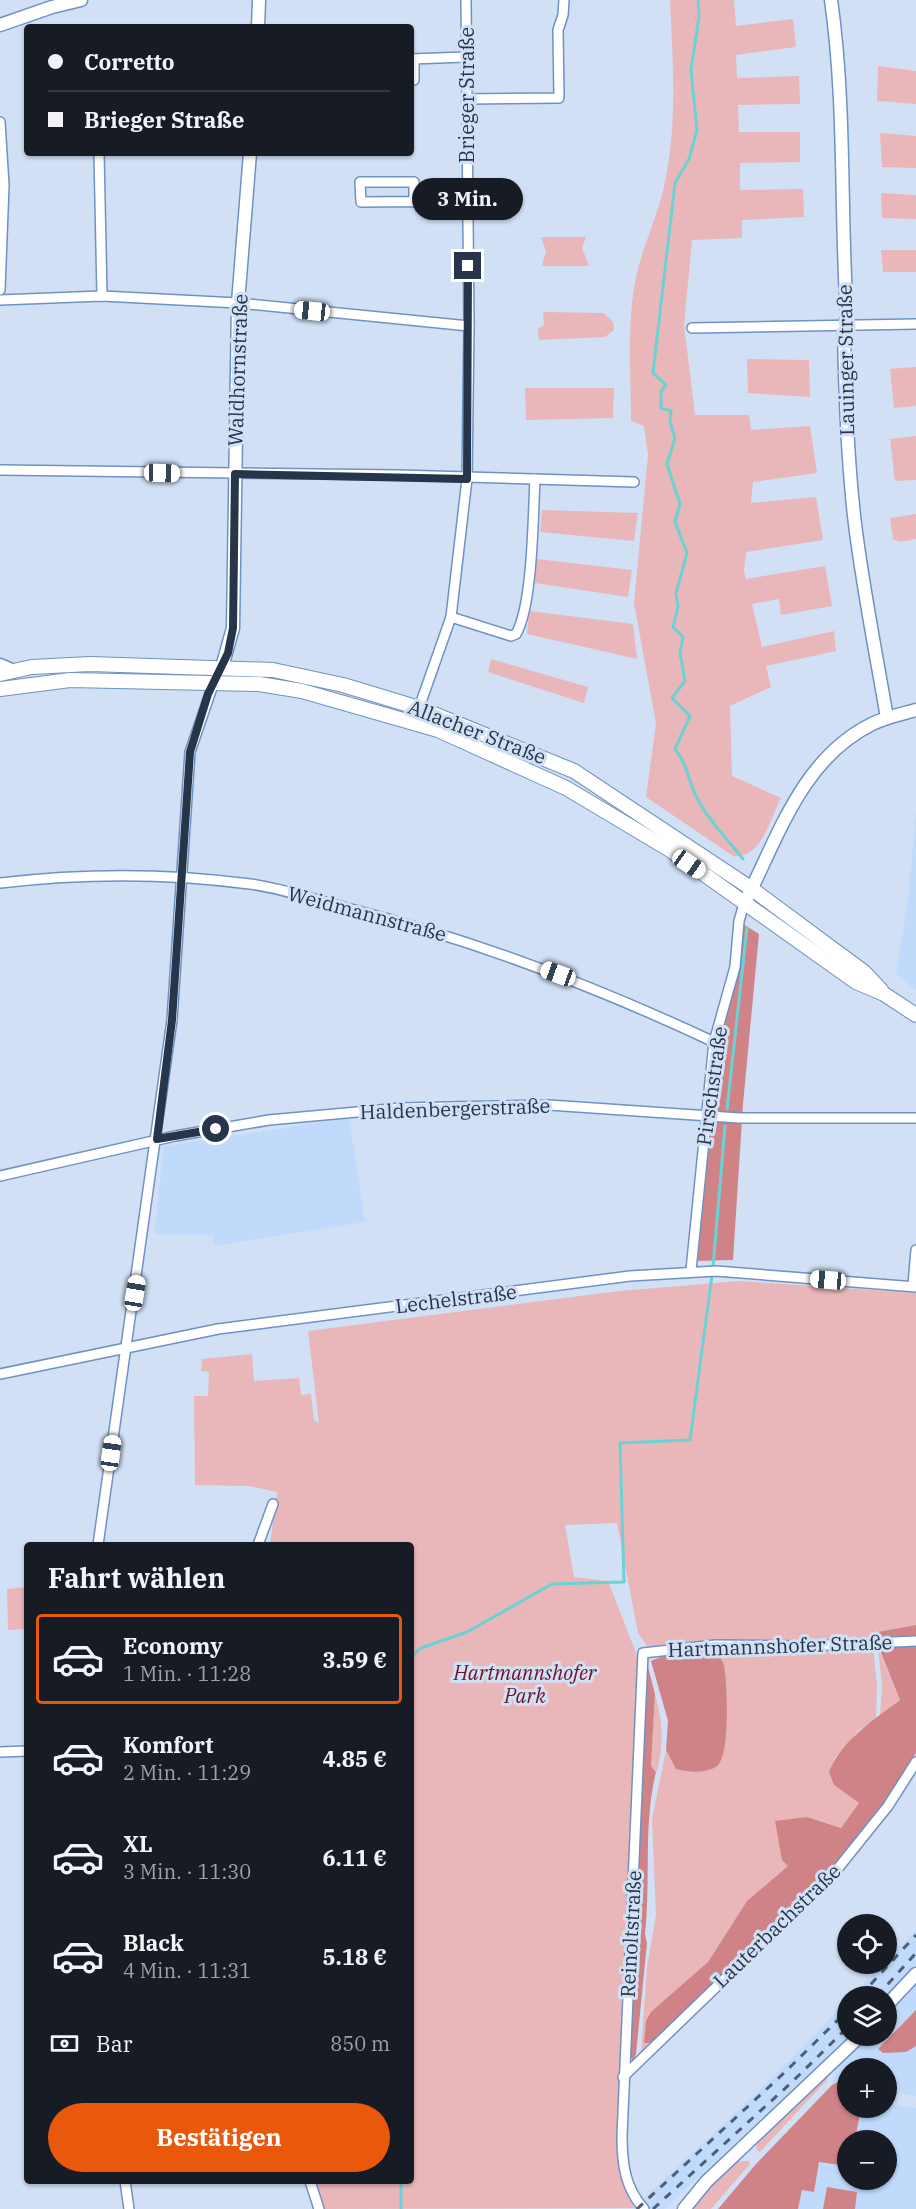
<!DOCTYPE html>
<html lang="de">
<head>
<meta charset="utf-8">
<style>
  :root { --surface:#171b24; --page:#242831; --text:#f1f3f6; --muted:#9ea1a6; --line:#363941; --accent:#ea580c }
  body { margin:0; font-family:"IBM Plex Serif",serif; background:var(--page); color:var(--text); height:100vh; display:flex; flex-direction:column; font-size:22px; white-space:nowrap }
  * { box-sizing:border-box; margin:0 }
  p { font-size:20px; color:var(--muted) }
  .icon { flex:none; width:33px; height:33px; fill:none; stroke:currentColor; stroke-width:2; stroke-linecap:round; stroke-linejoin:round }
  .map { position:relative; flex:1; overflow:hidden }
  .side { position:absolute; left:24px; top:1542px; width:390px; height:642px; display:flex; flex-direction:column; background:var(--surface); border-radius:6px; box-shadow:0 2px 4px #0004 }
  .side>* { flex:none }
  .banner { position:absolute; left:24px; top:24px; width:390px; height:132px; border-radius:6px; box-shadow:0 2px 4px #0004; display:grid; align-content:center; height:132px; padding:0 24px; background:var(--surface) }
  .tools { position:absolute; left:837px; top:1914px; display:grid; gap:12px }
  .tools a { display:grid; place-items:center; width:60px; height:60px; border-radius:50%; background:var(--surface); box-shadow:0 2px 4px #0004; font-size:30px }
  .end { position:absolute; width:27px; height:27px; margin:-14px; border:8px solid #263549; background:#fff; box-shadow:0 0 0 3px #fff }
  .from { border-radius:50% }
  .bubble { position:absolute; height:42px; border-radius:21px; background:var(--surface); box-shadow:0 2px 4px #0004; font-size:20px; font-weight:700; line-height:42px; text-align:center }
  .car { position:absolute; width:18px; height:36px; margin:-18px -9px; border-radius:8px; box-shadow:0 0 4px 2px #0007; background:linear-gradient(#fff 24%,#345 0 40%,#fff 0 76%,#345 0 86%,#fff 0) }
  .banner b { display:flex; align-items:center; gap:21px; height:57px; font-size:22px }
  .banner b+b { border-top:2px solid var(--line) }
  .banner i { width:15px; height:15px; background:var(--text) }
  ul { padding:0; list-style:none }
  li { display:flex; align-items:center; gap:18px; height:90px; margin:0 12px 9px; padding:0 12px; border:3px solid transparent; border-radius:6px }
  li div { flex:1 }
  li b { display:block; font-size:22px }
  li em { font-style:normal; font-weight:700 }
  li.active { border-color:var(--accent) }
  li>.icon { width:54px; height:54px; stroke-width:1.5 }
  h2 { padding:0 24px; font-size:27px; line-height:72px }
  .pay { display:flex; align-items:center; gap:15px; height:66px; padding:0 24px; font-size:22px }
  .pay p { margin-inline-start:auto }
  .cta { display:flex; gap:12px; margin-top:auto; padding:12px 24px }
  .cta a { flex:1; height:69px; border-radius:36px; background:var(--accent); color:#fff; font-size:24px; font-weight:700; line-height:69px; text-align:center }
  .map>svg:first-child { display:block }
</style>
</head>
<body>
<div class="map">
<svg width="916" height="2209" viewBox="0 0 916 2209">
  <rect width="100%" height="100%" fill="#d1e0f5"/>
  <g fill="#c0dafc">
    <path d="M916,810V990L896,974L909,892Z"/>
    <path d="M349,1118L365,1222L214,1246L213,1235L154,1234L164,1146Z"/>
    <path d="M916,1930V1966L887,1997L852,1996Z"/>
    <path d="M916,1985V2096L887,2091L886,2068H848L847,2077L832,2085L837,2070L869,2036H886L887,2017Z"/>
    <path d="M847,2001L849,2036L664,2209H648L641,2201L770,2080Z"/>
    <path d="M887,2103L916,2108V2209H855L857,2192L827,2188L823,2209H798L802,2190L814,2192L819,2162L839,2165L847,2161L848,2180H886V2140L855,2139L861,2108H886Z"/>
  </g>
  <g fill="#e9b7b9">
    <path d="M670,0H734L736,26L793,19L796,47L736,55L737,78L799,76L800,104L738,105L739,132H800V162L740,163V190L803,189L804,217L742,220V238L692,240L684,325L695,415H749L751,430L810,426L817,473L753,482L751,503L816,497L823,540L746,552L744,571L746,579L825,566L832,606L781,615L779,599L752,604L762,647L834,631L836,651L766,666L771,687L730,706L732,776L781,798C770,819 761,860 733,856L646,797L656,723L634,603L648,455L644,426L631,421C631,377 627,331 634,288C639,255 655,223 663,191C678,128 673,64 670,0Z"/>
    <path d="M878,66L916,71V104L877,101Z"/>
    <path d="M880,133L916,136V168L882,167Z"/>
    <path d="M881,193L916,195V219L882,218Z"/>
    <path d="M541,237H586L582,248L589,266H542L546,251Z"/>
    <path d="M881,250H916V272H883Z"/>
    <path d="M543,312L604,313L613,322L614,330L605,337L539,340L538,329L544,325Z"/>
    <path d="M747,359L809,360L810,397L748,393Z"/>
    <path d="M916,367V406L894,408L890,369Z"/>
    <path d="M525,388H614L613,418L526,420Z"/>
    <path d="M916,436V480L895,481L890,439Z"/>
    <path d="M542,510L638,513L634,541L540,532Z"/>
    <path d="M916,514V539L900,542L893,539L890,518Z"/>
    <path d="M537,559L632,570L628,597L535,583Z"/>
    <path d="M529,611L633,624L637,659L527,634Z"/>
    <path d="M491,659L588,687L584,703L488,672Z"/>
    <path d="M64,673H190L189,676L0,685V681Z"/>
    <path d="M443,725L568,780L654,831L735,886L734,889L652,833L441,730Z"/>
    <path d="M739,1281L916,1293V1625L879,1632L873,1639C798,1645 724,1636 649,1648L638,1633L617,1523L565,1525L574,1577L608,1581L640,1663L619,2140V2173L634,2208L316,2209L308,2181H411V1545H270L277,1492L249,1486L195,1485L194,1396H208L209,1372L201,1371L202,1359L252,1354L254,1381L299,1378L301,1395L311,1394L314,1420L319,1423L308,1331L620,1291Z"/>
    <path d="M27,1587V1629L8,1630L7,1589Z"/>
    <path d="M873,1646L877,1685L876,1718L858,1731L834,1759V1785L859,1803L841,1828L807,1817L788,1866L747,1901L708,1962L684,1985L644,2043H652L641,2054L647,1967L656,1915L652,1819L666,1750L676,1769L726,1728L723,1663L713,1649Z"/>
    <path d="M878,1648L900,1700L880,1715L882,1686Z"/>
    <path d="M655,1694C663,1722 664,1743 657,1772L651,1766Z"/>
    <path d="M825,2076H828L827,2080L760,2152L756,2149L757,2141Z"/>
    <path d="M739,2161H749L750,2164L711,2209H689L733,2163Z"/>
  </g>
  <g fill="#d08387">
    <path d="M743,924L759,934L743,1104L733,1260L696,1261L717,1042L739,965Z"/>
    <path d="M916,1625V1753L885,1804L849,1849L786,1914L652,2043H644L646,2021L651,2012L708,1962L747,1901L788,1866L782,1860L775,1821L807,1817L841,1828L859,1803L834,1785L829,1772C842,1740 872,1721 900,1700L879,1648L878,1632Z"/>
    <path d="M713,1649C717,1654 722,1659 724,1665C727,1682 731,1756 717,1766C706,1774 687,1772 676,1769L666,1750L668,1721L651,1661L675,1651Z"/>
    <path d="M648,1667L655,1694L651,1766L656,1772C643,1825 651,1880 645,1934L647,1943L636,2054L633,2061L630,2055L645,1668Z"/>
    <path d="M916,2010V2046L906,2052L883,2053L878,2049Z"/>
    <path d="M847,2077L848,2108H861L855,2140H848L847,2161L840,2165L819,2162L814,2192L802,2190L798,2209H718L756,2164L832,2085Z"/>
    <path d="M827,2187L857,2192L855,2209H823Z"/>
  </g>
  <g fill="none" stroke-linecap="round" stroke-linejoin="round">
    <g stroke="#6bd2d3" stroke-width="3">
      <path d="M698,0L699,17L691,70L697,130L689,159L675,183L653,373L666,385L661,391V408L671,411L670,422L675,438L667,464L680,504L675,522L687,553L676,593L678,607L673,627L683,637L680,653L685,681L672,698L690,716L675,749C688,765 688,782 698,800C709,821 728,840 743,859"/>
      <path d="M727,1109L747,928"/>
      <path d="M713,1267L725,1126"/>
      <path d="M411,1657L421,1648L467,1632L552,1584L624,1582L620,1443L690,1440L712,1275"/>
      <path d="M401,2209V2181"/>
    </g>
    <defs>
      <g id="minor">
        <path d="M411,59L466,57"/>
        <path d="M411,80H414V59"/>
        <path d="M466,99L559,98L558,30L563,15L564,0"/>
        <path d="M0,122L4,185L0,290"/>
        <path d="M99,153L102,296"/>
        <path d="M414,202V182H360L361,202L468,201"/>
        <path d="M0,300L102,296L238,303L469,326"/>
        <path d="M692,328L916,324"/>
        <path d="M0,470L399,475L634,482"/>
        <path d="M451,617L511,636L516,634C533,605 533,515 535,479"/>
        <path d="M414,722L451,617L467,479L469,326L466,0"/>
        <path d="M0,883C84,873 166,873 250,884C282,888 315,900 347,908C475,940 595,986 714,1042"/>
        <path d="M0,1176L175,1136L269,1120L401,1108L549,1105L739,1118H916"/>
        <path d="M691,1270L714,1042L735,967L739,921L744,904"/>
        <path d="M913,1285L916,1250"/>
        <path d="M0,1374L218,1329L630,1276L716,1271L916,1287"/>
        <path d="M98,1545L172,1020L190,752L215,679"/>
        <path d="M258,1545L273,1504"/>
        <path d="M0,1752L27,1751"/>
        <path d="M623,2077L835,1872L888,1806L916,1762"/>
        <path d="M125,2181L129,2209"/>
        <path d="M310,2181L319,2209"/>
        <path d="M644,2209C625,2188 622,2164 622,2136L643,1653L715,1645L805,1646L916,1641"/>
      </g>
      <g id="tertiary">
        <path d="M831,0C846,105 840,211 847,317L844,327C845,393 847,458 855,524C863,589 876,653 887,718"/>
        <path d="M0,25L52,7L81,0"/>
        <path d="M258,27L259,0"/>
        <path d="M0,665L14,671"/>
        <path d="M222,667L233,628L238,303L250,153"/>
        <path d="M744,904C778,838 801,759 872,724C886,717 902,714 916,710"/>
        <path d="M886,2006L916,1974"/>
        <path d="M684,2209L706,2182L860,2036"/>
      </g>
      <g id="secondary">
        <path d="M0,674L32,667L90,664L273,670L343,685L419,708L574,771L752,889L864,972L881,990"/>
        <path d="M0,689L70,680L259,684L302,691L438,730L566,788L670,850L856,982L884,994L916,1015"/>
      </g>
    </defs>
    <use href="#minor" stroke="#6f92c2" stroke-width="12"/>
    <use href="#tertiary" stroke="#6f92c2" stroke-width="15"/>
    <use href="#secondary" stroke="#6f92c2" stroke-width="16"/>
    <use href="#minor" stroke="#fff" stroke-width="9"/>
    <use href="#tertiary" stroke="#fff" stroke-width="12"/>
    <use href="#secondary" stroke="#fff" stroke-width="14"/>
    <g stroke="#4f5e72" stroke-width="3" stroke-dasharray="8 8" stroke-linecap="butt">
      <path d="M860,1996L916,1935"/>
      <path d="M877,1996L916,1953"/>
      <path d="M637,2209L784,2073L848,2010"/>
      <path d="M653,2209L792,2082L848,2027"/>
    </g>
  </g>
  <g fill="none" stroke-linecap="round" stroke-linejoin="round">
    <path stroke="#263549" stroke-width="8" d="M216,1129L157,1139L172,1020L190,752L208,694L228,653L233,628L235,474L467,479L468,266"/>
  </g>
  <g text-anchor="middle" stroke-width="6" stroke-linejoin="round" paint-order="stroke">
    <g font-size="20" fill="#263549" stroke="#d1e0f5">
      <text transform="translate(467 95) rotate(-90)" y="7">Brieger Straße</text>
      <text transform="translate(846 360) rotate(-91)" y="7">Lauinger Straße</text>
      <text transform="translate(238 370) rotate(-88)" y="7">Waldhornstraße</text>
      <text transform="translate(477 732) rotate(21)" y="7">Allacher Straße</text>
      <text transform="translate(367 914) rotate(15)" y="7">Weidmannstraße</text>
      <text transform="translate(712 1086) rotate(-82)" y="7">Pirschstraße</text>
      <text transform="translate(455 1109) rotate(-2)" y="7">Haldenbergerstraße</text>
      <text transform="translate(456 1299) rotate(-7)" y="7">Lechelstraße</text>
      <text transform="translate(780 1646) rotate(-2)" y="7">Hartmannshofer Straße</text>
      <text transform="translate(777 1926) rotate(-44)" y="7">Lauterbachstraße</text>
      <text transform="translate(631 1934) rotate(-87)" y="7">Reinoltstraße</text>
    </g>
    <g font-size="20" font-style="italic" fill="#701225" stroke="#d1e0f5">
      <text x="525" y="1680">Hartmannshofer<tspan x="525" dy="23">Park</tspan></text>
    </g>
  </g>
</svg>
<div class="tools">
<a><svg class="icon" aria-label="locate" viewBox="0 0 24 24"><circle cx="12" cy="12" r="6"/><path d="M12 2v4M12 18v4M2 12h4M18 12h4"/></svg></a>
<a><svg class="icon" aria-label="layers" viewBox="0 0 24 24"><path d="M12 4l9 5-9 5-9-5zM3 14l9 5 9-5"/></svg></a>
<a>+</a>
<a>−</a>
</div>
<i class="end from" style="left:216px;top:1129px"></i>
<i class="end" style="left:468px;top:266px"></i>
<div class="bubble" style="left:412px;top:178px;width:111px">3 Min.</div>
<i class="car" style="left:312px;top:311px;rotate:276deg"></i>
<i class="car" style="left:162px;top:473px;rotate:91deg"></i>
<i class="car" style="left:689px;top:864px;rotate:125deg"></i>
<i class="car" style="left:558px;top:974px;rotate:290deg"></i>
<i class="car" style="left:828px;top:1280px;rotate:275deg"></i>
<i class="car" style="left:135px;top:1293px;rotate:9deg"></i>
<i class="car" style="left:111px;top:1453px;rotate:8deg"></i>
<div class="banner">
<b><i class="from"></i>Corretto</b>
<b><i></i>Brieger Straße</b>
</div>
<section class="side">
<h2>Fahrt wählen</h2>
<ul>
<li class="active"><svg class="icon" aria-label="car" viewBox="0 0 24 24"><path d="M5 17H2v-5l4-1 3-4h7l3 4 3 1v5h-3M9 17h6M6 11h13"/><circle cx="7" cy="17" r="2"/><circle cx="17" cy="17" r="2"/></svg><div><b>Economy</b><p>1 Min. · 11:28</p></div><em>3.59 €</em></li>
<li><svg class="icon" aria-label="car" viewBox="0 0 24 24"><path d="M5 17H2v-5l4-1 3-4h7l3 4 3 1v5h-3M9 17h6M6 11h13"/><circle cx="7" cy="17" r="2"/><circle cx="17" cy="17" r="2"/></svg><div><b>Komfort</b><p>2 Min. · 11:29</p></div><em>4.85 €</em></li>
<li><svg class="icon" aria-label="car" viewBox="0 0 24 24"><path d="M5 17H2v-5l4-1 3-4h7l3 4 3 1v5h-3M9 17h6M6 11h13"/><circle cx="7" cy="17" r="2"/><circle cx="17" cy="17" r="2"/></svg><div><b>XL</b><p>3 Min. · 11:30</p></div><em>6.11 €</em></li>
<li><svg class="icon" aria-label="car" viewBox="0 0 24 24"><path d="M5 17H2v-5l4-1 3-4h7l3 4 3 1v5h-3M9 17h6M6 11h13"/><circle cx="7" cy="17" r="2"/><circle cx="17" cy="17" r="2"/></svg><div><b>Black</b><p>4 Min. · 11:31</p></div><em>5.18 €</em></li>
</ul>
<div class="pay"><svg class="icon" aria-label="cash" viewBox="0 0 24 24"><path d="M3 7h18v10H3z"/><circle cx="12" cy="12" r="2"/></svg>Bar<p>850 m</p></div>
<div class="cta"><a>Bestätigen</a></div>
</section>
</div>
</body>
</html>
